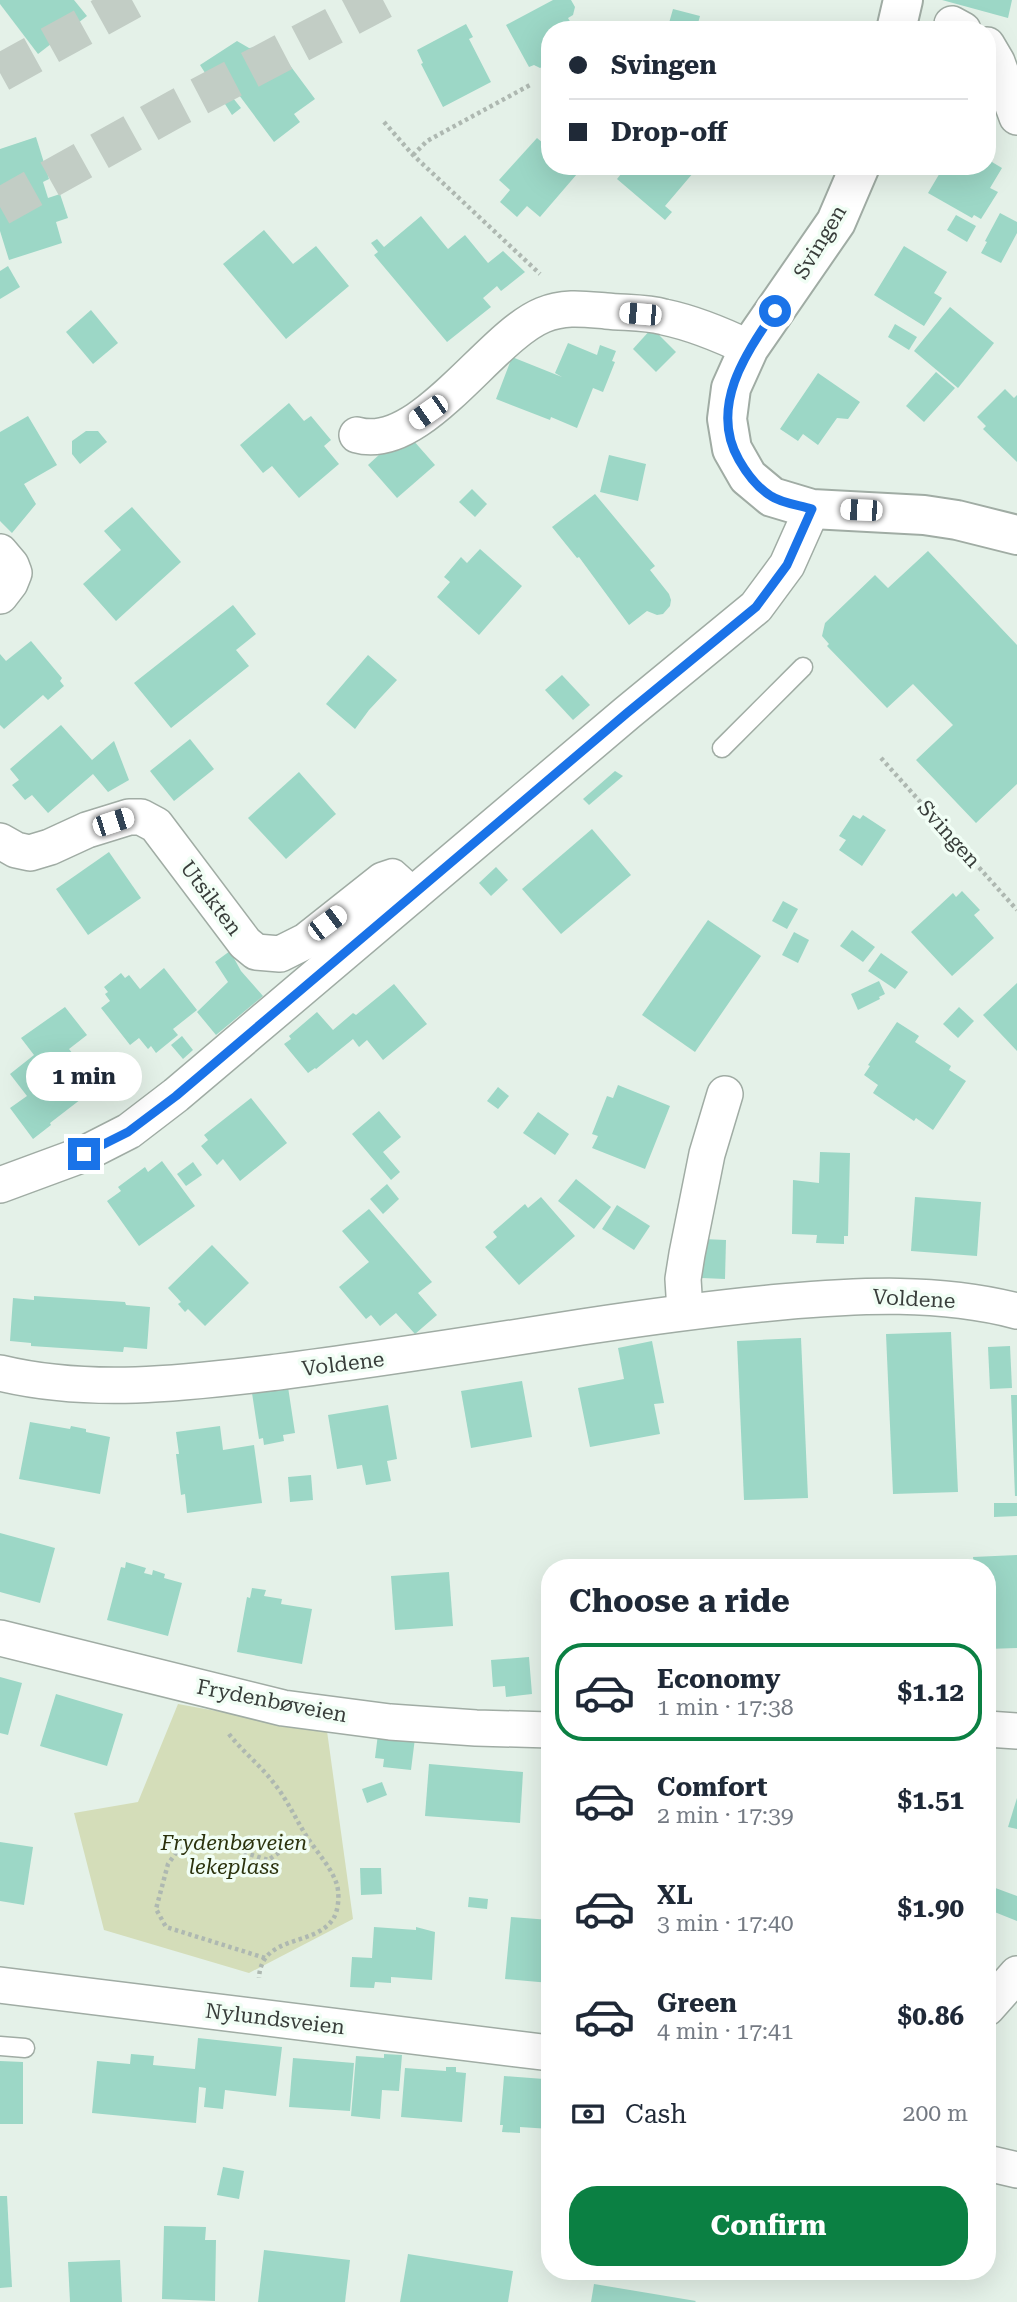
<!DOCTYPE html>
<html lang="en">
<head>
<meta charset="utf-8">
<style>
  :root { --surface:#fff; --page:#f6f6f7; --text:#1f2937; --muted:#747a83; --line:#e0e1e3; --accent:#0b8043 }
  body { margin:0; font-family:"Roboto Serif",serif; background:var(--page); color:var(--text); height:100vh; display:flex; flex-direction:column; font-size:26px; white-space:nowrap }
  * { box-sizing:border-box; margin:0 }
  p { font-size:23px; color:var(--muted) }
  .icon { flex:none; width:38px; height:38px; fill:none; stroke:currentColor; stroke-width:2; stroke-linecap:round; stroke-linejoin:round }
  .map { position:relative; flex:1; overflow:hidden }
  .details { position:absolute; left:541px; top:1559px; width:455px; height:721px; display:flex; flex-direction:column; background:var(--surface); border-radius:28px; box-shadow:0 7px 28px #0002 }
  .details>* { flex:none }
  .banner { position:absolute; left:541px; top:21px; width:455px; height:154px; border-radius:28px; box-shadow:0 7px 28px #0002; display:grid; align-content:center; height:154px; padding:0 28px; background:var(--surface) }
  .end { position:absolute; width:32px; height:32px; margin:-16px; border:9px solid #1a73e8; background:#fff; box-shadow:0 0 0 4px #fff }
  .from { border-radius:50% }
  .bubble { position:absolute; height:49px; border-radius:24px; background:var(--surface); box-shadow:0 7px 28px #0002; font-size:23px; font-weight:700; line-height:49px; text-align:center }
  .car { position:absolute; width:21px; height:42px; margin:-21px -10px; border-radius:9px; box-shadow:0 0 5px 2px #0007; background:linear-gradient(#fff 24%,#345 0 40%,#fff 0 76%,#345 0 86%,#fff 0) }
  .banner b { display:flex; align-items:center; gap:24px; height:66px; font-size:26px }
  .banner b+b { border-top:2px solid var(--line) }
  .banner i { width:18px; height:18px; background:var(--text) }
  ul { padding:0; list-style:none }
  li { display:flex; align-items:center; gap:21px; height:98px; margin:0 14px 10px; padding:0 14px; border:4px solid transparent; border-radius:28px }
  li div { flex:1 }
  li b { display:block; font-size:26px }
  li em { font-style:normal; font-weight:700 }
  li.current { border-color:var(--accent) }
  li>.icon { width:63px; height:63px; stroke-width:1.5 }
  h2 { padding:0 28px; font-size:32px; line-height:84px }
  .pay { display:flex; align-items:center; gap:18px; height:77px; padding:0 28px; font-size:26px }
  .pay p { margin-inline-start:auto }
  .action { display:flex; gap:14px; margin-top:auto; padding:14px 28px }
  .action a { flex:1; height:80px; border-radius:28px; background:var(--accent); color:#fff; font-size:28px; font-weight:700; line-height:80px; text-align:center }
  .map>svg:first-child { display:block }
</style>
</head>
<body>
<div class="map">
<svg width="1017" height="2302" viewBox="0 0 1017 2302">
  <rect width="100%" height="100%" fill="#e4f1e8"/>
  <path fill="#d4ddb9" d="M178,1704L327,1731L353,1919L249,1973L104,1930L74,1813L138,1802Z"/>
  <g fill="#9cd7c6">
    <path d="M0,0H74L87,16L38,54L0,4Z"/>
    <path d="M553,0H571L575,7L573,15L568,18L575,30H550V63L540,68L534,65L529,67L506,25Z"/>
    <path d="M942,0H1012L1008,18Z"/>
    <path d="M673,9L700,16L697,27L704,30H667Z"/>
    <path d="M466,24L473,37L469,39L491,82L443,107L421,64L423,63L417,50Z"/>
    <path d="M237,41L249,48L269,46L282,51L286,60L315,99L294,114L300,122L274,142L239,95V93L233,98L241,108L232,115L200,65Z"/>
    <path d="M36,137L49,179L43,182L48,198L60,194L68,218L56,222L62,243L9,260L0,231V149Z"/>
    <path d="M537,138L550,149V166H568L577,174L540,217L527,206L517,217L500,202L510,190L499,180Z"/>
    <path d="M987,159L1002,168L990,188L998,192L981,219L974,215L972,218L928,193L944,166H987Z"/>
    <path d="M624,166H699L665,206L672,212L665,220L617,179L626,168Z"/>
    <path d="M1000,213L1017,222V233L1001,263L981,253L987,242L985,241Z"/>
    <path d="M956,215L976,226L967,242L947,230Z"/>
    <path d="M421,216L448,249L465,235L488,263L503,251L525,272L501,291L497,286L483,298L491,307L447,342L374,255L378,252L371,243L377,239L384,247Z"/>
    <path d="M264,230L293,264L316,246L349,286L286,339L223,264Z"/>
    <path d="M904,246L947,272L934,293L942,298L924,326L874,295Z"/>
    <path d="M8,266L20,287L0,299V271Z"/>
    <path d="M950,307L994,343L958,388L914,351Z"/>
    <path d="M91,310L118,343L93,364L66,332Z"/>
    <path d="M895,324L917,337L909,350L888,337Z"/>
    <path d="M652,328L676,352L656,372L633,349Z"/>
    <path d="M568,343L597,355L600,345L616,351L612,361L615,362L603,392L593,388L577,428L551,417L550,420L496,399L512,357L562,377L555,373Z"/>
    <path d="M936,372L955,388L924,422L906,406Z"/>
    <path d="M818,373L860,402L848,419L837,418L818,445L803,434L798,441L780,429Z"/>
    <path d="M1005,389L1014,398L1017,395V462L983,429L986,426L977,417Z"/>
    <path d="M289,403L304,421L311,416L331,440L324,446L339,464L299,498L272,466L263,473L240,445Z"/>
    <path d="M28,416L57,465L24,484L36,504L12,533L0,521V432Z"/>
    <path d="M86,431H98L107,442L80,464L72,454V441Z"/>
    <path d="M405,431L435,465L397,498L368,465Z"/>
    <path d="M609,455L646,464L638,501L600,492Z"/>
    <path d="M472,489L487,504L475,517L459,502Z"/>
    <path d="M595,494L655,566L650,570L669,594L671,600L670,606L663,614L657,615L647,611L629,625L579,557L577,558L552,527Z"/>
    <path d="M132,507L181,562L116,621L83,584L121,550L104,531Z"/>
    <path d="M480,549L522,586L479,635L437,597L450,582L444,577L461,557L467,563Z"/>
    <path d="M928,551L1017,645V784L976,823L916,760L953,725L913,684L887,708L827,646L829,644L822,636L825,623L875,575L888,588Z"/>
    <path d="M233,605L256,634L236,650L249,666L171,728L134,683Z"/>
    <path d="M31,641L62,678L60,681L64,686L48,700L43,695L4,729L0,725V654L6,661Z"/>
    <path d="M368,655L397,680L369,710L355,729L326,704Z"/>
    <path d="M562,675L590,705L573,720L545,690Z"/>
    <path d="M61,725L92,760L114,741L129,780L108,792L93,774L48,813L32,795L25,800L12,785L19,780L10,769Z"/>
    <path d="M190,739L214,769L174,801L150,771Z"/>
    <path d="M615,771L623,776L589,805L583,799Z"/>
    <path d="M299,772L336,814L286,859L248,818Z"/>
    <path d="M853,815L860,819L863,815L886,830L862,866L839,850L846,840L839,836Z"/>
    <path d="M592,829L631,875L561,934L522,889Z"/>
    <path d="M109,852L141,898L88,935L56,889Z"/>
    <path d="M496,867L508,880L491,896L479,883Z"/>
    <path d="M962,891L980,910L974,915L994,938L952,976L911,932L953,893L956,897Z"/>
    <path d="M783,901L798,909L787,929L772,921Z"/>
    <path d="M708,920L761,956L695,1052L642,1015Z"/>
    <path d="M852,930L875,947L863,962L840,946Z"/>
    <path d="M794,932L809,940L798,963L782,955Z"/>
    <path d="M230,951L241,971L263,996L216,1035L197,1012L228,982L215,962Z"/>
    <path d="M881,953L908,972L895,989L868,971Z"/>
    <path d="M164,968L197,1010L173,1029L178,1035L156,1053L151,1046L148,1049L139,1038L130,1045L101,1008L110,1001L105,994L108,992L104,987L121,973L125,978L129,975L140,989Z"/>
    <path d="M879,981L885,994L879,997L880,999L858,1010L851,994Z"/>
    <path d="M1017,983V1051L983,1015Z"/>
    <path d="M394,984L427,1024L383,1060L367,1040L359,1047L353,1039L316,1069L315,1068L308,1073L284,1044L291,1039L289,1036L317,1012L333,1030L353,1013L356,1015Z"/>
    <path d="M65,1007L87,1035L69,1049L98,1086L50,1123L51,1125L33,1139L10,1108L27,1096L10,1074L34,1055L21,1038Z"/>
    <path d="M959,1007L974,1021L958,1038L943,1024Z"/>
    <path d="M897,1022L919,1036L915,1042L951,1066L949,1070L966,1081L933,1130L916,1118L914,1121L873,1093L878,1085L864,1075L870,1066L868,1065Z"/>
    <path d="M182,1036L193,1050L183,1059L171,1045Z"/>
    <path d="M618,1085L670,1106L645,1169L592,1148L598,1136L592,1134L607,1096L613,1098Z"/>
    <path d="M498,1087L509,1096L498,1109L487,1101Z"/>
    <path d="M251,1098L287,1143L240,1181L223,1159L217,1165L201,1146L208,1140L204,1135Z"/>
    <path d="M379,1111L401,1137L383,1152L400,1172L391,1180L352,1134Z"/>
    <path d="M538,1112L569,1134L555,1155L523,1133Z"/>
    <path d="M820,1152L850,1153L848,1236H844V1244L816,1243L817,1235L792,1234L793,1180L819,1183Z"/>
    <path d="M162,1161L195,1206L139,1246L107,1201L121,1191L118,1187L145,1167L148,1172Z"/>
    <path d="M193,1162L202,1175L186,1186L177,1174Z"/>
    <path d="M576,1179L611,1207L594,1229L558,1201Z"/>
    <path d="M387,1184L399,1199L383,1214L370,1199Z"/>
    <path d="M541,1197L575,1236L519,1285L485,1247L497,1237L493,1232L525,1204L528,1208Z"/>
    <path d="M915,1197L981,1202L977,1256L911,1251Z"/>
    <path d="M617,1205L650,1226L634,1250L602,1229Z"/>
    <path d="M369,1209L432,1282L418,1293L437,1315L415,1334L396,1313L380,1326L371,1315L366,1319L339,1287L369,1262L342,1231Z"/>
    <path d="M703,1239L726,1240L725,1279L702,1278Z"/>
    <path d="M212,1245L249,1283L205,1326L188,1309L185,1312L178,1304L181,1302L168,1288Z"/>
    <path d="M34,1296L125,1302L126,1305L150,1307L147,1349L124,1347L123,1352L31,1346V1343L10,1341L13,1298L34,1300Z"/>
    <path d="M951,1332L958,1492L893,1494L886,1334Z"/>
    <path d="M801,1338L808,1498L744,1500L737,1341Z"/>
    <path d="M652,1341L664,1403L654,1404L660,1434L590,1447L578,1388L624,1379L618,1348Z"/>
    <path d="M1010,1346L1012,1388L990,1389L988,1347Z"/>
    <path d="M522,1381L532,1437L471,1448L461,1391Z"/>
    <path d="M288,1387L295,1433L283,1435L284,1441L264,1445L263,1438L259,1439L252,1393Z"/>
    <path d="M1011,1395H1017V1496H1015Z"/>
    <path d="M388,1405L397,1459L387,1461L391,1481L366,1485L362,1465L337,1469L328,1415Z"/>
    <path d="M30,1422L70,1429L71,1426L86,1429V1432L110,1437L100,1494L19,1479Z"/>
    <path d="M220,1426L223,1450L254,1445L262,1503L187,1513L185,1494L181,1495L176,1454H179L176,1432Z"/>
    <path d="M311,1475L313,1500L290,1502L288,1477Z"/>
    <path d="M994,1503H1017V1516L994,1517Z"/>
    <path d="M0,1533L55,1548L40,1603L0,1592Z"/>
    <path d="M1017,1555V1648L987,1649V1568H974L973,1557Z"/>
    <path d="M126,1562L146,1568L144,1573L152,1575L153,1570L165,1574L164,1578L182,1583L168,1636L107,1620L121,1567L125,1568Z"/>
    <path d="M449,1572L453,1626L395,1630L391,1576Z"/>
    <path d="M252,1588L266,1590L264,1596L282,1599L281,1604L312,1609L302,1664L237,1652L247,1597L250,1598Z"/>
    <path d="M529,1657L532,1694L506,1697L505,1686L493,1687L491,1660Z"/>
    <path d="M0,1677L22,1683L8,1735L0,1733Z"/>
    <path d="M56,1694L123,1714L107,1766L40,1746Z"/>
    <path d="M378,1734L415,1738L411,1770L383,1767L384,1759L375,1758Z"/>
    <path d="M429,1764L523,1772L520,1823L425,1816Z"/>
    <path d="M382,1782L387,1795L367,1803L362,1789Z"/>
    <path d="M1017,1798V1829L1008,1827Z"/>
    <path d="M0,1842L33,1847L24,1905L0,1901Z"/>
    <path d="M360,1868H381L382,1894L361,1895Z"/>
    <path d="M990,1886L1017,1896V1921L987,1909V1894Z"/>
    <path d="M469,1897L488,1899L487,1909L468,1907Z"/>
    <path d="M511,1917L550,1920V1983L505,1979Z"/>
    <path d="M374,1927L416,1930V1927L435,1932L432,1980L391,1977V1983L375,1982L374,1988L350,1987L352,1957L372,1958Z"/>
    <path d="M198,2038L282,2047L276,2096L225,2090L223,2109L204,2107L206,2088L199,2087L196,2123L92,2113L97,2061L130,2064L131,2054L154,2056L153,2065L195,2069Z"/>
    <path d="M384,2054L402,2055L399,2091L382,2090L380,2119L351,2116L356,2056L384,2058Z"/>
    <path d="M293,2058L354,2063L350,2111L289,2107Z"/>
    <path d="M0,2061L23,2062V2124H0Z"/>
    <path d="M446,2067H456V2072L466,2073L462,2122L401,2117L405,2068L446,2071Z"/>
    <path d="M544,2074H550V2129L520,2127V2133L502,2132L503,2125H500L504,2076L544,2079Z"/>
    <path d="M223,2167L244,2171L239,2199L217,2195Z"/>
    <path d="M987,2182L994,2183L988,2216H987Z"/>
    <path d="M0,2196H7L12,2287L0,2288Z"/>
    <path d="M164,2226L206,2227L205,2240H216L215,2301L162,2299Z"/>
    <path d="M264,2250L350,2260L345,2302H258Z"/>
    <path d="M408,2254L513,2271L508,2302H400Z"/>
    <path d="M120,2260L122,2302H70L68,2262Z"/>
    <path d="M594,2284L696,2301L695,2302H591Z"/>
  </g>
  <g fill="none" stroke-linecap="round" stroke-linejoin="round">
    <g stroke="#c2cdc5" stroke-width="38" stroke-dasharray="38 19" stroke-linecap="butt">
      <path d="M0,73L132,0"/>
      <path d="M0,207L177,108L383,0"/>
    </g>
    <defs>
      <g id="lane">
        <path d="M722,748L803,667"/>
        <path d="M0,2046L25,2048"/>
      </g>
      <g id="street">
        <path d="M952,24L963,30"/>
        <path d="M987,45L997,62L1017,117"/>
        <path d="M357,435C421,453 489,337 543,315C564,306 584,309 606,311C625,313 646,312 664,317C693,323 722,335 749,348"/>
        <path d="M0,552L11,565L14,573L10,583L0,596"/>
        <path d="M0,841L16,850L30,853L50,847L87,830L129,817H141L156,825L245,943L256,952L280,954L306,941L383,880L392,877L412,895"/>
        <path d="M0,1185L84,1154L129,1131L176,1095L627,713L756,607L787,565L812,509"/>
        <path d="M685,1311L683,1279L687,1254L707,1154L725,1094"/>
        <path d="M0,1373C91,1395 186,1383 278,1372C380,1359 481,1343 582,1327C648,1317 714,1308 781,1302C860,1295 939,1291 1017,1311"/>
        <path d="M0,1638L283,1708L390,1722L476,1728L550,1730"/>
        <path d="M987,1729L1017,1731"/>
        <path d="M0,1985L550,2053"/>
        <path d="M987,2008L1017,1974"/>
        <path d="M987,2163L1017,2170"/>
      </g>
      <g id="secondary">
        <path d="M896,30L903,0"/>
        <path d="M860,166L836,222L749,348L731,388L727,419L732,449L748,477L772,497L812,509L924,515L957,520L1017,535"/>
      </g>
    </defs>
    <use href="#lane" stroke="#a0aca4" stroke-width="21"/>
    <use href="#street" stroke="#a0aca4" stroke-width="38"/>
    <use href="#secondary" stroke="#a0aca4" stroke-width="42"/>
    <g stroke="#aeb8b1" stroke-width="4.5" stroke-dasharray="3.5 3.5" stroke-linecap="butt">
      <path d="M384,122L413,155L540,274"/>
      <path d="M413,155L427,141L530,85"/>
      <path d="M881,758L1017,910"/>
      <path d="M229,1734C242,1751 260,1765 273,1782C287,1799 295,1818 307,1837C316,1851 330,1866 336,1882C340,1892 339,1910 333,1919C315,1947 261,1934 259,1978"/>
      <path d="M265,1958L166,1927L156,1909L168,1864L184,1842L230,1848L268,1860L305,1835"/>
    </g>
    <use href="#lane" stroke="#fff" stroke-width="18"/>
    <use href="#street" stroke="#fff" stroke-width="35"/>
    <use href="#secondary" stroke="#fff" stroke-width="38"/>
  </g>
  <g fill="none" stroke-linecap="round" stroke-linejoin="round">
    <path stroke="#1a73e8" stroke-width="9" d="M84,1154L128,1132L176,1096L627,713L756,607L787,565L812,509C799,505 781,503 771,496C756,487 747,474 739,460C709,408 745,353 775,311"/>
  </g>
  <g text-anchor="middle" stroke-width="7" stroke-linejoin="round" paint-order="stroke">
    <g font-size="21" fill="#383d3a" stroke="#f1fef5">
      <text transform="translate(820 242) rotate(-59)" y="7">Svingen</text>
      <text transform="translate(949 834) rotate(48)" y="7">Svingen</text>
      <text transform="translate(211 898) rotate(53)" y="7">Utsikten</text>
      <text transform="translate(914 1299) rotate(3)" y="7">Voldene</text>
      <text transform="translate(343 1364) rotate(-7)" y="7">Voldene</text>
      <text transform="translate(272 1701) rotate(11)" y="7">Frydenbøveien</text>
      <text transform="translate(275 2019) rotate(7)" y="7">Nylundsveien</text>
    </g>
    <g font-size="21" font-style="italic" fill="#2b320d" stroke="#f1fef5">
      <text x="234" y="1850">Frydenbøveien<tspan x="234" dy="24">lekeplass</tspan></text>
    </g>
  </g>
</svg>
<i class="end from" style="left:775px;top:311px"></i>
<i class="end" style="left:84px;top:1154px"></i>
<div class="bubble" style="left:26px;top:1052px;width:116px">1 min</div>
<i class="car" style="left:640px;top:314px;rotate:275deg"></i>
<i class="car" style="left:428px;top:412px;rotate:235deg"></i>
<i class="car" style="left:861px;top:510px;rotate:272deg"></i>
<i class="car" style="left:113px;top:822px;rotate:72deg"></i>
<i class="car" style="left:327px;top:923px;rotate:53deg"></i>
<div class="banner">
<b><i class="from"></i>Svingen</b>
<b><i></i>Drop-off</b>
</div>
<section class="details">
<h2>Choose a ride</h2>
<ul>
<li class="current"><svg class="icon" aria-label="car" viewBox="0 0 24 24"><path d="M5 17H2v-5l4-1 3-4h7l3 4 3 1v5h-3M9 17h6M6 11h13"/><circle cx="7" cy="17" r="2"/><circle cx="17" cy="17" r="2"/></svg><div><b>Economy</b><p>1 min · 17:38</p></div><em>$1.12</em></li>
<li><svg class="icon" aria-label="car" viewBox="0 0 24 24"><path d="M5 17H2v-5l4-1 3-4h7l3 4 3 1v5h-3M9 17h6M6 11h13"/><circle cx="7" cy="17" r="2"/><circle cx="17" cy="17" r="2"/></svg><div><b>Comfort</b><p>2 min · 17:39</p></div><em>$1.51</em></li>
<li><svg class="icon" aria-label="car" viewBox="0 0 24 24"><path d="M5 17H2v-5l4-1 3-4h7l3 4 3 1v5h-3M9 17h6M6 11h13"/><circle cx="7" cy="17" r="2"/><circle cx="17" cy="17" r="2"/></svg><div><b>XL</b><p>3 min · 17:40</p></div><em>$1.90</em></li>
<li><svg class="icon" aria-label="car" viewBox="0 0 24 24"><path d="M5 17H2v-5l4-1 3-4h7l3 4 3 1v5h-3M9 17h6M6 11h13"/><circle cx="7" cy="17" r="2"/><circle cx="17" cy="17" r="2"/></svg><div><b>Green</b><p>4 min · 17:41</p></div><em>$0.86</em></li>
</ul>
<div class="pay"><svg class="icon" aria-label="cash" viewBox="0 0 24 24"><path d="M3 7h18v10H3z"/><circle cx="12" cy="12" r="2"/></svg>Cash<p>200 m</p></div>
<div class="action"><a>Confirm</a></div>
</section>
</div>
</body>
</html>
